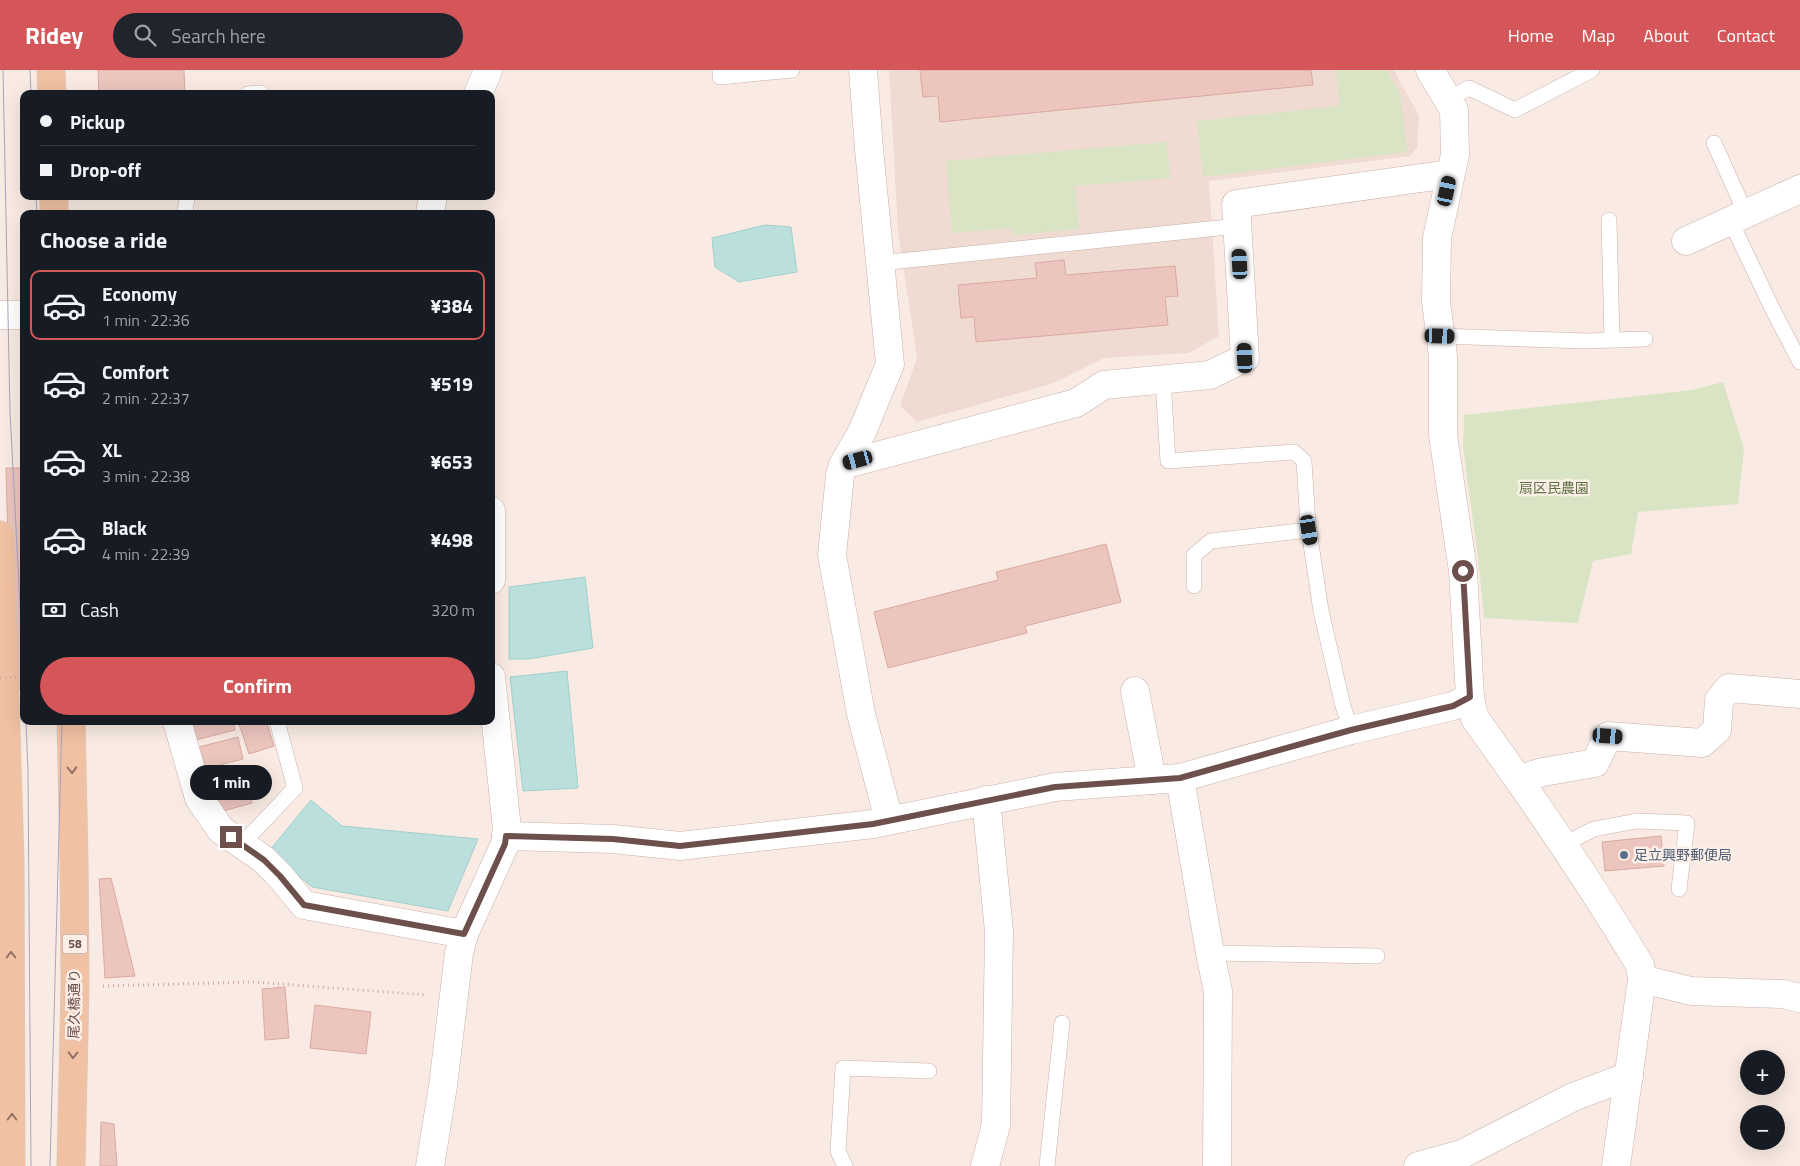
<!DOCTYPE html>
<html lang="en">
<head>
<meta charset="utf-8">
<style>
  :root { --surface:#171b24; --page:#20242c; --text:#f1f3f6; --muted:#9ea1a6; --line:#363941; --accent:#d45658 }
  body { margin:0; font-family:"Titillium Web","Noto Sans JP",sans-serif; background:var(--page); color:var(--text); height:100vh; display:flex; flex-direction:column; font-size:19px; white-space:nowrap }
  * { box-sizing:border-box; margin:0 }
  p { font-size:16px; color:var(--muted) }
  .icon { flex:none; width:28px; height:28px; fill:none; stroke:currentColor; stroke-width:2; stroke-linecap:round; stroke-linejoin:round }
  .map { position:relative; flex:1; overflow:hidden }
  .sheet { position:absolute; left:20px; top:140px; width:475px; height:515px; display:flex; flex-direction:column; background:var(--surface); border-radius:10px; box-shadow:0 5px 20px #0002 }
  .sheet>* { flex:none }
  .hud { position:absolute; left:20px; top:20px; width:475px; height:110px; border-radius:10px; box-shadow:0 5px 20px #0002; display:grid; align-content:center; height:110px; padding:0 20px; background:var(--surface) }
  .controls { position:absolute; left:1740px; top:980px; display:grid; gap:10px }
  .controls a { display:grid; place-items:center; width:45px; height:45px; border-radius:50%; background:var(--surface); box-shadow:0 5px 20px #0002; font-size:25px }
  .end { position:absolute; width:22px; height:22px; margin:-11px; border:6px solid #6d504c; background:#fff; box-shadow:0 0 0 2px #fff }
  .from { border-radius:50% }
  .bubble { position:absolute; height:35px; border-radius:18px; background:var(--surface); box-shadow:0 5px 20px #0002; font-size:16px; font-weight:700; line-height:35px; text-align:center }
  .car { position:absolute; width:15px; height:30px; margin:-15px -8px; border-radius:6px; box-shadow:0 0 4px 1px #0007; background:linear-gradient(#222 24%,#8ab4d8 0 40%,#222 0 76%,#8ab4d8 0 86%,#222 0) }
  .hud b { display:flex; align-items:center; gap:18px; height:48px; font-size:19px }
  .hud b+b { border-top:1px solid var(--line) }
  .hud i { width:12px; height:12px; background:var(--text) }
  ul { padding:0; list-style:none }
  li { display:flex; align-items:center; gap:15px; height:70px; margin:0 10px 8px; padding:0 10px; border:2px solid transparent; border-radius:10px }
  li div { flex:1 }
  li b { display:block; font-size:19px }
  li em { font-style:normal; font-weight:700 }
  li.active { border-color:var(--accent) }
  li>.icon { width:45px; height:45px; stroke-width:1.5 }
  h2 { padding:0 20px; font-size:22px; line-height:60px }
  .pay { display:flex; align-items:center; gap:12px; height:55px; padding:0 20px; font-size:19px }
  .pay p { margin-inline-start:auto }
  .button { display:flex; gap:10px; margin-top:auto; padding:10px 20px }
  .button a { flex:1; height:58px; border-radius:30px; background:var(--accent); color:#fff; font-size:20px; font-weight:700; line-height:58px; text-align:center }
  header { display:flex; align-items:center; gap:30px; box-sizing:border-box; height:70px; padding:0 25px; background:var(--accent); color:#fff }
  header strong { font-size:24px }
  nav { display:flex; gap:28px; margin-inline-start:auto; font-size:18px }
  .search { width:350px; height:45px; background:var(--page); display:flex; align-items:center; gap:12px; box-sizing:border-box; padding:0 18px; border-radius:28px; color:var(--muted); font-size:19px }
  .map>svg:first-child { display:block }
</style>
</head>
<body>
<header>
<strong>Ridey</strong>
<div class="search"><svg class="icon" aria-label="search" viewBox="0 0 24 24"><circle cx="10" cy="10" r="6"/><path d="M15 15l6 6"/></svg>Search here</div>
<nav><a>Home</a><a>Map</a><a>About</a><a>Contact</a></nav>
</header>
<div class="map">
<svg width="1800" height="1096" viewBox="0 0 1800 1096">
  <rect width="100%" height="100%" fill="#f9ebe3"/>
  <path fill="#efdbd2" d="M889,0H1394L1419,46L1417,78L1410,86L1209,111L1219,266L1189,283L1104,288L1054,313L917,352L900,336L917,288L898,161Z"/>
  <g fill="#d8e4c3">
    <path d="M1336,0H1386L1400,23L1407,82L1203,107L1197,51L1340,36Z"/>
    <path d="M1167,72L1170,108L1075,116L1079,159L1012,165L1011,158L952,163L946,91Z"/>
    <path d="M1723,312L1744,379L1738,434L1638,442L1631,484L1593,491L1578,553L1484,548L1479,496L1463,377L1464,345L1693,320Z"/>
  </g>
  <g fill="#badfdc" stroke="#a2d0cc">
    <path d="M765,155L791,157L797,202L739,212L715,197L712,168Z"/>
    <path d="M585,507L593,578L529,589H509V517Z"/>
    <path d="M567,601L578,718L523,721L510,607Z"/>
    <path d="M311,730L342,756L478,769L448,841L312,817L269,781Z"/>
  </g>
  <g fill="#ebc5be" stroke="#dba9a0">
    <path d="M98,0H184L185,24H99Z"/>
    <path d="M920,0H1311L1313,15L940,52L938,26L923,27Z"/>
    <path d="M1064,190L1066,205L1175,196L1178,226L1165,227L1168,255L976,272L974,247L961,248L958,215L1037,208L1035,193Z"/>
    <path d="M6,398H24V619H12Z"/>
    <path d="M1106,474L1121,532L1025,556L1027,563L888,598L874,542L998,510L996,502Z"/>
    <path d="M187,651H233L235,660L192,671Z"/>
    <path d="M238,651H266L274,676L249,684Z"/>
    <path d="M238,667L243,689L200,700L195,678Z"/>
    <path d="M245,705L252,733L216,743L209,714Z"/>
    <path d="M1661,766L1664,796L1605,801L1602,772Z"/>
    <path d="M111,808L135,906L105,908L99,809Z"/>
    <path d="M285,917L289,968L265,970L262,919Z"/>
    <path d="M315,935L371,942L366,984L310,978Z"/>
    <path d="M101,1052L114,1054L117,1096H100Z"/>
  </g>
  <g fill="none" stroke-linecap="round" stroke-linejoin="round">
    <defs>
      <g id="lane">
        <path d="M720,0V7L792,0"/>
        <path d="M248,24L261,23"/>
        <path d="M1448,29L1469,18L1515,40L1592,0"/>
        <path d="M1714,73L1746,144"/>
        <path d="M185,144L187,126"/>
        <path d="M1609,150L1612,269"/>
        <path d="M1731,152L1772,238L1800,292"/>
        <path d="M880,193L1238,156"/>
        <path d="M1440,266L1586,271L1645,269"/>
        <path d="M1163,310L1168,391L1294,382L1304,391L1308,454L1321,541L1343,636L1351,660"/>
        <path d="M1194,516V485L1211,471L1309,460"/>
        <path d="M242,774L295,718L277,651"/>
        <path d="M1564,774L1594,759L1637,751L1687,753L1679,819"/>
        <path d="M1210,883L1377,886"/>
        <path d="M845,1096L838,1081L843,998L929,1001"/>
        <path d="M1047,1096L1062,953"/>
      </g>
      <g id="street">
        <path d="M863,0L869,79L890,294L862,362L843,395L840,405L832,485L861,644L889,750"/>
        <path d="M478,24L488,0"/>
        <path d="M430,144L433,126"/>
        <path d="M1686,171L1800,119"/>
        <path d="M0,245H24"/>
        <path d="M843,395L1076,333L1104,315L1210,305L1245,288L1236,134L1450,104"/>
        <path d="M491,441V510"/>
        <path d="M1135,621L1152,710"/>
        <path d="M177,651L199,728L221,760L263,789L280,806L304,835L464,864"/>
        <path d="M1180,708L1210,883L1218,921L1217,1096"/>
        <path d="M1519,709L1543,702L1595,693L1608,666L1702,673L1717,660L1719,630L1729,618L1800,624"/>
        <path d="M506,766L613,769L680,776L873,754L1055,717L1180,708L1351,660L1453,636L1470,627"/>
        <path d="M1642,909L1691,921L1783,924L1800,928"/>
        <path d="M430,1096L443,1016L459,883L464,864L505,774L507,759L491,607"/>
        <path d="M985,1096L996,1055L999,861L986,730"/>
        <path d="M1418,1096L1462,1084L1573,1027L1629,1006"/>
      </g>
      <path id="secondary" d="M1430,0L1454,40L1455,85L1437,168L1436,232L1443,286V365L1463,501L1470,627L1473,642L1476,650C1534,730 1589,811 1640,895L1642,909L1616,1096"/>
      <g id="primary">
        <path d="M51,0L52,24"/>
        <path d="M54,126V144"/>
        <path d="M0,465L10,792L11,1096"/>
        <path d="M71,1096L75,916L74,790L71,651"/>
      </g>
    </defs>
    <use href="#lane" stroke="#c8b1ab" stroke-width="16"/>
    <use href="#street" stroke="#c8b1ab" stroke-width="29"/>
    <use href="#secondary" stroke="#cdb2ab" stroke-width="29"/>
    <use href="#primary" stroke="#d3cac9" stroke-width="29"/>
    <path stroke="#cfa8a1" stroke-width="3" stroke-dasharray="1 4" stroke-linecap="butt" d="M103,916L253,912L426,925"/>
    <use href="#lane" stroke="#fff" stroke-width="15"/>
    <use href="#street" stroke="#fff" stroke-width="28"/>
    <use href="#secondary" stroke="#fff" stroke-width="28"/>
    <use href="#primary" stroke="#f0c1a2" stroke-width="28"/>
    <g stroke="#aca3c0" stroke-width="1">
      <path d="M3,0L10,341L24,612"/>
      <path d="M30,0L31,24"/>
      <path d="M36,126L37,144"/>
      <path d="M26,651L28,701L31,1096"/>
      <path d="M50,1096L62,651"/>
    </g>
    <path stroke="#cfa8a1" stroke-width="3" stroke-dasharray="1 4" stroke-linecap="butt" d="M0,608L24,607"/>
  </g>
  <defs><path id="oneway-chevron" d="M-2-3.5L2.5 0L-2 3.5" fill="none" stroke-width="1.6" stroke-linecap="round" stroke-linejoin="round" transform="scale(1.25)"/></defs>
  <g stroke="#947266">
    <use href="#oneway-chevron" transform="translate(72 700) rotate(89)"/>
    <use href="#oneway-chevron" transform="translate(11 885) rotate(-90)"/>
    <use href="#oneway-chevron" transform="translate(73 985) rotate(91)"/>
    <use href="#oneway-chevron" transform="translate(12 1047) rotate(-90)"/>
  </g>
  <g fill="none" stroke-linecap="round" stroke-linejoin="round">
    <path stroke="#6d504c" stroke-width="6" d="M231,767L264,790L280,806L304,835L464,864L505,774L506,766L613,769L680,776L873,754L1055,717L1180,708L1351,660L1453,636L1470,627L1463,501"/>
  </g>
  <circle fill="#5c6f8a" stroke="#fcefe8" stroke-width="2" cx="1624" cy="785" r="5"/>
  <g text-anchor="middle" stroke-width="5" stroke-linejoin="round" paint-order="stroke">
    <rect fill="#fcefe8" stroke="#98807b" stroke-width="1" x="62.5" y="864.5" width="25" height="19" rx="4"/>
    <g font-size="12" font-weight="bold" fill="#6d504c">
      <text x="75" y="878">58</text>
    </g>
    <g font-size="14" fill="#5e7146" stroke="#fcefe8">
      <text x="1554" y="423">扇区民農園</text>
    </g>
    <g font-size="14" fill="#4e5e75" stroke="#fcefe8" text-anchor="start">
      <text x="1634" y="790">足立興野郵便局</text>
    </g>
    <g font-size="14" fill="#6d504c" stroke="#fcefe8">
      <text transform="translate(74 934) rotate(-89)" y="5">尾久橋通り</text>
    </g>
  </g>
</svg>
<div class="controls">
<a>+</a>
<a>−</a>
</div>
<i class="end from" style="left:1463px;top:501px"></i>
<i class="end" style="left:231px;top:767px"></i>
<div class="bubble" style="left:190px;top:695px;width:82px">1 min</div>
<i class="car" style="left:1447px;top:121px;rotate:12deg"></i>
<i class="car" style="left:1240px;top:194px;rotate:357deg"></i>
<i class="car" style="left:1440px;top:266px;rotate:92deg"></i>
<i class="car" style="left:1245px;top:288px;rotate:357deg"></i>
<i class="car" style="left:858px;top:390px;rotate:255deg"></i>
<i class="car" style="left:1309px;top:460px;rotate:171deg"></i>
<i class="car" style="left:1608px;top:666px;rotate:94deg"></i>
<div class="hud">
<b><i class="from"></i>Pickup</b>
<b><i></i>Drop-off</b>
</div>
<section class="sheet">
<h2>Choose a ride</h2>
<ul>
<li class="active"><svg class="icon" aria-label="car" viewBox="0 0 24 24"><path d="M5 17H2v-5l4-1 3-4h7l3 4 3 1v5h-3M9 17h6M6 11h13"/><circle cx="7" cy="17" r="2"/><circle cx="17" cy="17" r="2"/></svg><div><b>Economy</b><p>1 min · 22:36</p></div><em>¥384</em></li>
<li><svg class="icon" aria-label="car" viewBox="0 0 24 24"><path d="M5 17H2v-5l4-1 3-4h7l3 4 3 1v5h-3M9 17h6M6 11h13"/><circle cx="7" cy="17" r="2"/><circle cx="17" cy="17" r="2"/></svg><div><b>Comfort</b><p>2 min · 22:37</p></div><em>¥519</em></li>
<li><svg class="icon" aria-label="car" viewBox="0 0 24 24"><path d="M5 17H2v-5l4-1 3-4h7l3 4 3 1v5h-3M9 17h6M6 11h13"/><circle cx="7" cy="17" r="2"/><circle cx="17" cy="17" r="2"/></svg><div><b>XL</b><p>3 min · 22:38</p></div><em>¥653</em></li>
<li><svg class="icon" aria-label="car" viewBox="0 0 24 24"><path d="M5 17H2v-5l4-1 3-4h7l3 4 3 1v5h-3M9 17h6M6 11h13"/><circle cx="7" cy="17" r="2"/><circle cx="17" cy="17" r="2"/></svg><div><b>Black</b><p>4 min · 22:39</p></div><em>¥498</em></li>
</ul>
<div class="pay"><svg class="icon" aria-label="cash" viewBox="0 0 24 24"><path d="M3 7h18v10H3z"/><circle cx="12" cy="12" r="2"/></svg>Cash<p>320 m</p></div>
<div class="button"><a>Confirm</a></div>
</section>
</div>
</body>
</html>
